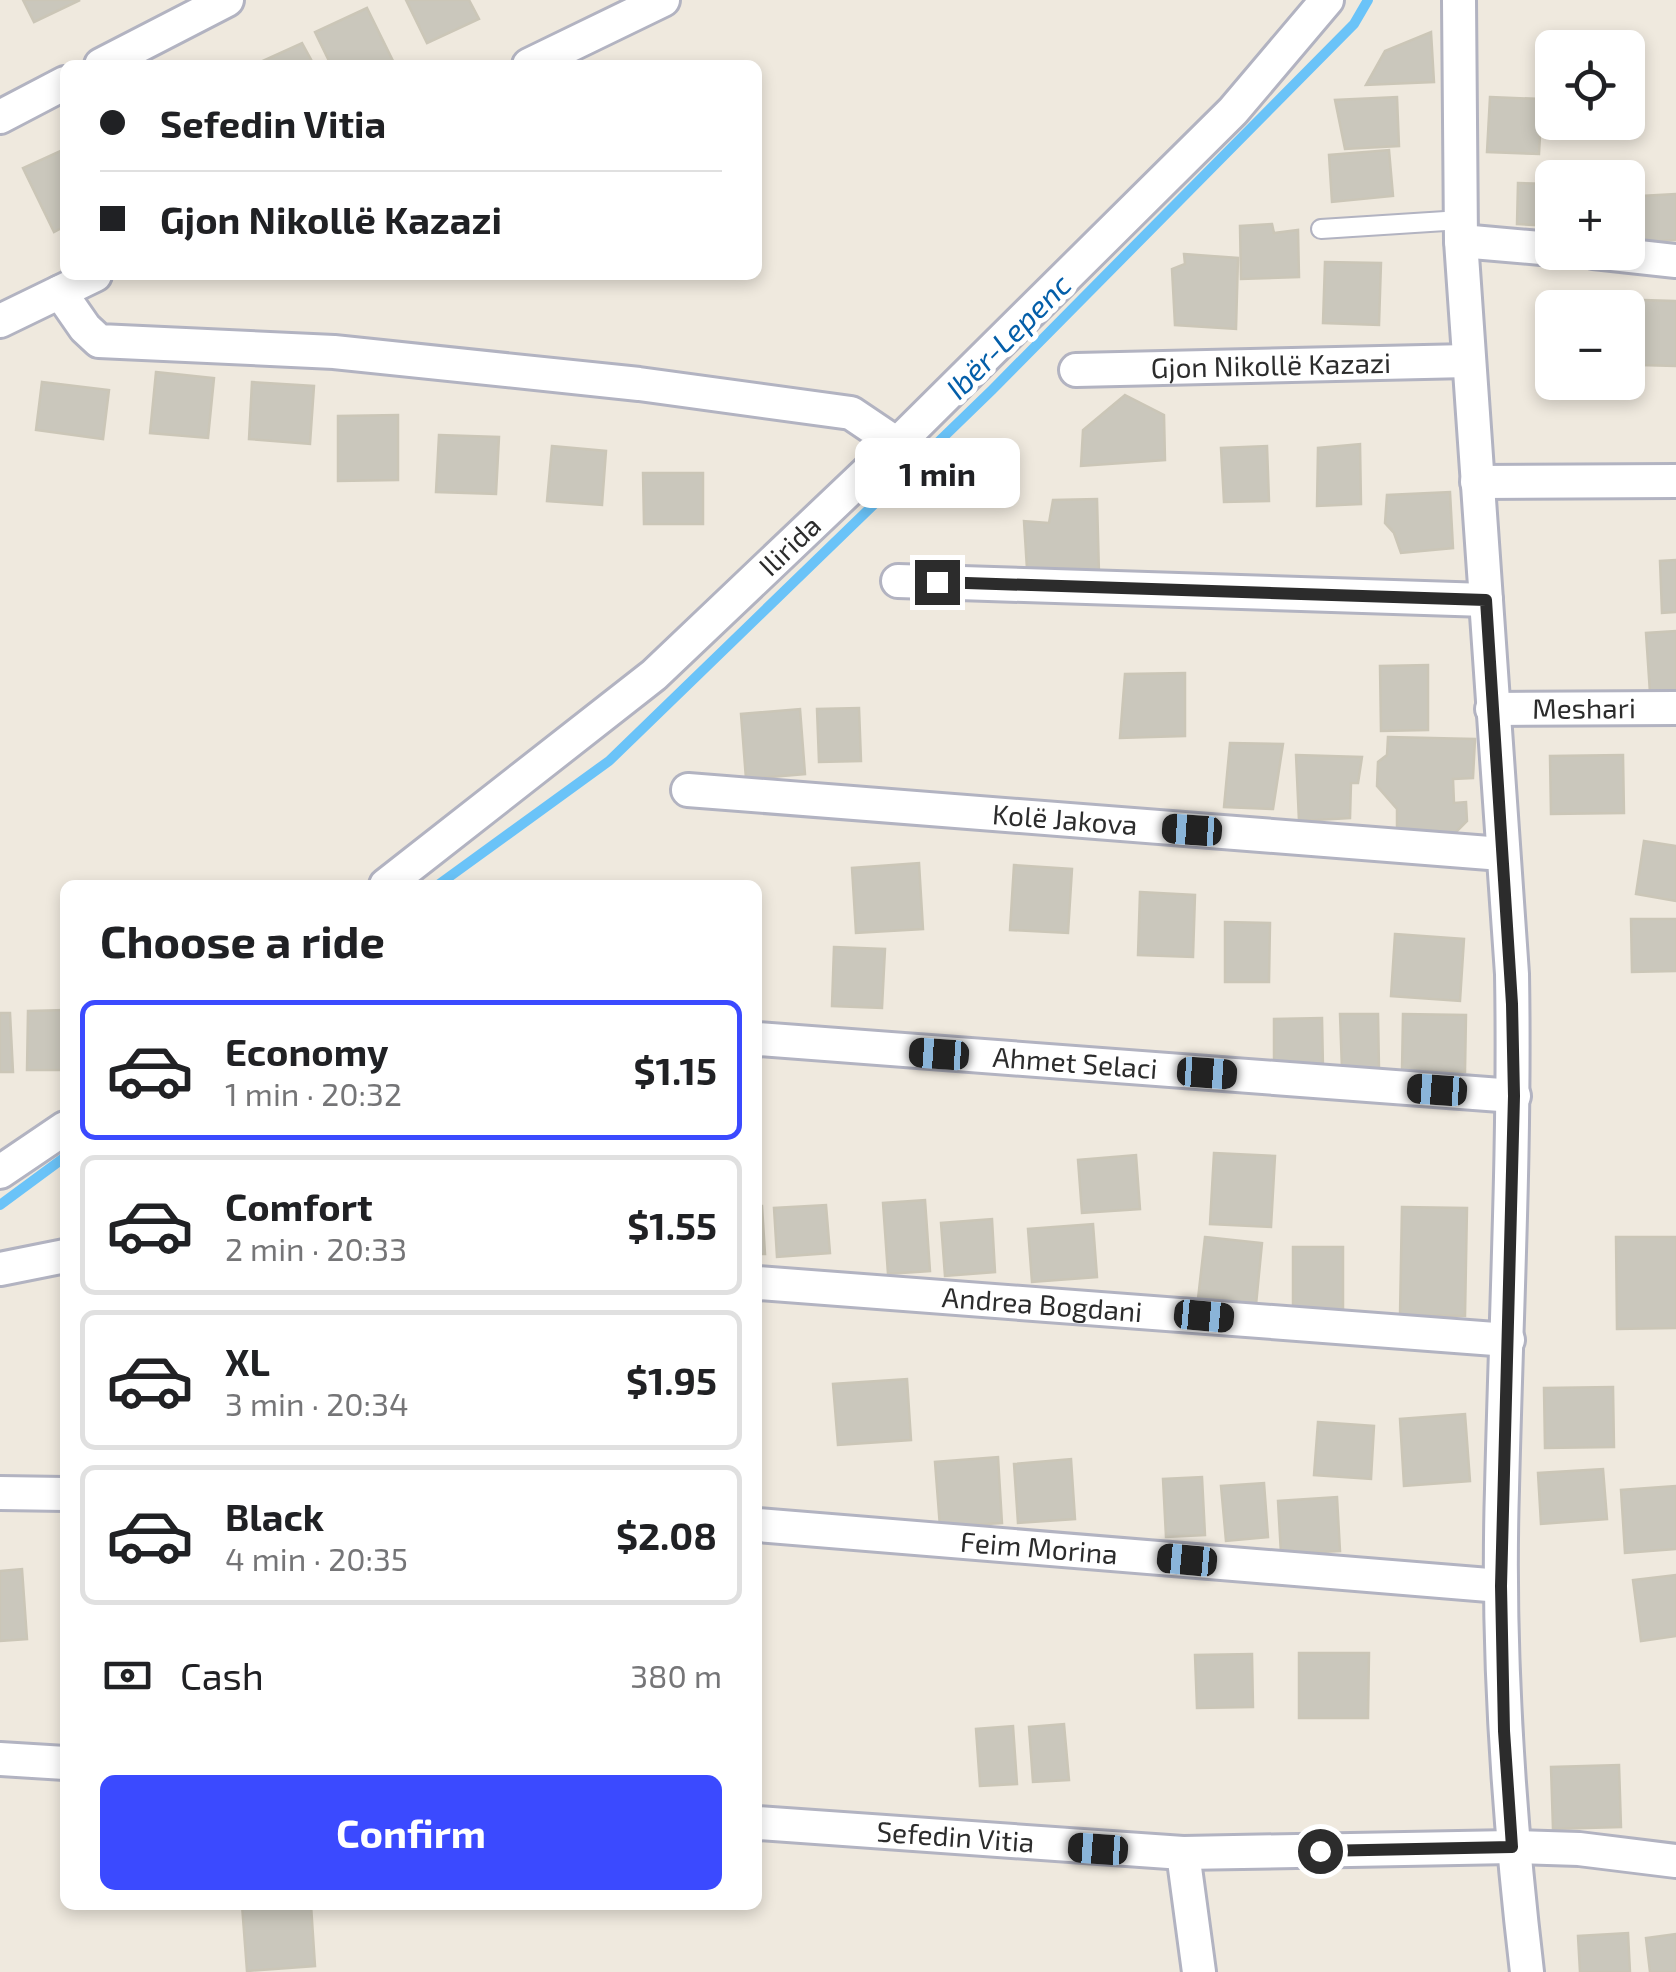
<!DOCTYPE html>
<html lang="en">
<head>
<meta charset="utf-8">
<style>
  :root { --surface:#fff; --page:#f2f2f2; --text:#202124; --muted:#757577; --line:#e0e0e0; --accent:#3b4aff }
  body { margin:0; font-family:"Exo 2",sans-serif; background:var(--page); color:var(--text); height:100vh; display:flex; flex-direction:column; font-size:38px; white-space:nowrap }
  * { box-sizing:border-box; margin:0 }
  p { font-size:32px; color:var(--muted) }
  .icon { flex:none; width:55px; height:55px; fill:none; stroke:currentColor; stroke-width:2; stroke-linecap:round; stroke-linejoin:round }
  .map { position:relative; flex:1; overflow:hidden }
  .sheet { position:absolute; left:60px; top:880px; width:702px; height:1030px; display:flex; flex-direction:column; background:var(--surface); border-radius:15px; box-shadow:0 5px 15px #0003 }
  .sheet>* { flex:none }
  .banner { position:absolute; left:60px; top:60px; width:702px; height:220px; border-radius:15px; box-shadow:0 5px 15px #0003; display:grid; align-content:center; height:220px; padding:0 40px; background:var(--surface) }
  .buttons { position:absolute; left:1535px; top:30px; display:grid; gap:20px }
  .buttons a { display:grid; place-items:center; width:110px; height:110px; border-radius:15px; background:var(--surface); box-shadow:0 5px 15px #0003; font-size:50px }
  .end { position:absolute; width:45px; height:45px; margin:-22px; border:12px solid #2c2c2c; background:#fff; box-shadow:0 0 0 5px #fff }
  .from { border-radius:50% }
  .bubble { position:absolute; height:70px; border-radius:15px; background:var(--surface); box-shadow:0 5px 15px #0003; font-size:32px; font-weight:700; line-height:70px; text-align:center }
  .car { position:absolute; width:30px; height:60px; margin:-30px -15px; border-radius:12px; box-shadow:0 0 8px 2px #0007; background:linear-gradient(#222 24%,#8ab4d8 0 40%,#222 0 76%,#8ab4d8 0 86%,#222 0) }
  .banner b { display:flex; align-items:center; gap:35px; height:95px; font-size:38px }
  .banner b+b { border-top:2px solid var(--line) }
  .banner i { width:25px; height:25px; background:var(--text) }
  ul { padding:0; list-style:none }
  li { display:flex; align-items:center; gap:30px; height:140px; margin:0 20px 15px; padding:0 20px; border:5px solid var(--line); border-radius:15px }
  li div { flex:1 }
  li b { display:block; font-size:38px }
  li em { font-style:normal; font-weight:700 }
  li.on { border-color:var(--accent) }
  li>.icon { width:90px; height:90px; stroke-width:1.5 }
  h2 { padding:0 40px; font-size:45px; line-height:120px }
  .pay { display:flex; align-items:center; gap:25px; height:110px; padding:0 40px; font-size:38px }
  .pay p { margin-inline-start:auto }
  .primary-button { display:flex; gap:20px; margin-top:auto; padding:20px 40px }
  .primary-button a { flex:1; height:115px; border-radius:15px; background:var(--accent); color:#fff; font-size:40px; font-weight:700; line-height:115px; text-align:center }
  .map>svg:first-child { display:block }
</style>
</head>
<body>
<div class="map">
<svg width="1676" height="1972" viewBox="0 0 1676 1972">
  <rect width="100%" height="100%" fill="#efe9de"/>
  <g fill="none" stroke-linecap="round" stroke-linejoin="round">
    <g stroke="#6ac3f8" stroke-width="10">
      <path d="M438,885L609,761L992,390L1354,24L1368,0"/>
      <path d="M0,1205L65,1157"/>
    </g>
  </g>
  <g fill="#cac7bc" stroke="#cbc6b7" stroke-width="2.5">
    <path d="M23,0H80L34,22Z"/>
    <path d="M406,0H469L479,19L427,43Z"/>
    <path d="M367,8L395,65H331L315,32Z"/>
    <path d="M1431,32L1434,82L1366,85L1385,51Z"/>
    <path d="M302,43L314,65H254Z"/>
    <path d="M1397,97L1399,146L1345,149L1335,100Z"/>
    <path d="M1490,97L1542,99L1539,154L1487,152Z"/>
    <path d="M65,149V226L54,232L23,168Z"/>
    <path d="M1389,150L1393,196L1332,202L1329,155Z"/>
    <path d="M1518,183L1552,184V226L1517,224Z"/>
    <path d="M1676,194V240L1643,242L1641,196Z"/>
    <path d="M1272,224L1274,233L1298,230L1299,277L1241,279L1240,226Z"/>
    <path d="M1184,254L1238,258L1236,329L1175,325L1172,269L1185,264Z"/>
    <path d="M1325,262L1381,263L1379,325L1323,323Z"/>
    <path d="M1643,300L1676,301V366L1640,365Z"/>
    <path d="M156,372L214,378L208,438L150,433Z"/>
    <path d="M42,382L109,390L103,439L36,430Z"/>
    <path d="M252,382L314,386L310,444L249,439Z"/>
    <path d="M1125,395L1164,415L1165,460L1081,466L1083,430Z"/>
    <path d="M398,415V480L338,481V416Z"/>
    <path d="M439,435L499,437L496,494L436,492Z"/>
    <path d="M1360,444L1361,504L1317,506L1318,448Z"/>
    <path d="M552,446L606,451L602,505L547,501Z"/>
    <path d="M1267,446L1269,501L1224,502L1221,448Z"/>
    <path d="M643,473H703V524H644Z"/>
    <path d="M1450,492L1453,548L1401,553L1394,533L1385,523L1387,495Z"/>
    <path d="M1097,499L1099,574L1027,569L1024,521L1049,523L1053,500Z"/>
    <path d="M1676,560V612L1662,613L1660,561Z"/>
    <path d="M1676,631V691L1650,693L1646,633Z"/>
    <path d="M1428,665V730L1381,731L1380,666Z"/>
    <path d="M1185,673V736L1120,738L1125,674Z"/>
    <path d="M859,708L861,761L819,762L817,709Z"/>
    <path d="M800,709L805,774L746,779L741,714Z"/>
    <path d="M1388,737L1475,739L1473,778L1453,779L1454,803L1466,802L1467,821L1454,834L1397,837V809L1377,786L1378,762L1387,755Z"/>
    <path d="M1230,743L1283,744L1273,809L1224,807Z"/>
    <path d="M1296,755L1362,757L1358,783H1351L1350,818L1299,821Z"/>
    <path d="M1623,755L1624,813L1551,814L1550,756Z"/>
    <path d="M1644,841L1676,846V901L1636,894Z"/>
    <path d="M919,863L923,929L856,933L852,868Z"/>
    <path d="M1014,865L1072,869L1068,933L1010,930Z"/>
    <path d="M1140,892L1195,895L1193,957L1138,955Z"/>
    <path d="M1631,919H1676V971L1632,972Z"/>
    <path d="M1225,922L1270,923L1269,982H1225Z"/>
    <path d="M1395,934L1464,939L1460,1001L1391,996Z"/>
    <path d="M834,947L885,949L882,1008L832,1006Z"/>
    <path d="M65,1010V1070H27L28,1011Z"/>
    <path d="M0,1013H10L13,1072H0Z"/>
    <path d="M1340,1014H1378L1379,1069L1342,1070Z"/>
    <path d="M1403,1014L1466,1015L1465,1072L1402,1071Z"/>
    <path d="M1322,1018L1323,1068L1274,1069V1019Z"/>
    <path d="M1214,1153L1275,1156L1271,1227L1210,1224Z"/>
    <path d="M1136,1155L1140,1209L1082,1213L1078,1160Z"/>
    <path d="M925,1200L930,1271L888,1274L883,1203Z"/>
    <path d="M826,1205L830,1253L777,1257L774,1208Z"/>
    <path d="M758,1206H762L765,1254H758Z"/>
    <path d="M1402,1207L1467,1208L1465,1316L1400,1315Z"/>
    <path d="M992,1219L995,1272L945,1276L941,1223Z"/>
    <path d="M1093,1224L1097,1277L1032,1282L1028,1229Z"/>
    <path d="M1205,1237L1262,1243L1256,1305L1198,1299Z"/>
    <path d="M1616,1237H1676V1328L1617,1329Z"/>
    <rect x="1293" y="1247" width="50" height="70"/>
    <path d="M907,1379L911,1440L838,1445L833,1384Z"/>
    <path d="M1613,1387L1614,1447L1545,1448L1544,1388Z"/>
    <path d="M1465,1414L1470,1481L1404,1486L1400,1419Z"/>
    <path d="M1318,1422L1374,1426L1371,1479L1314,1475Z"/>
    <path d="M998,1457L1002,1523L940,1527L935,1462Z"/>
    <path d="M1071,1459L1075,1519L1018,1523L1014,1464Z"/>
    <path d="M1603,1469L1607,1519L1541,1524L1538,1473Z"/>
    <path d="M1202,1477L1205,1535L1166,1537L1163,1479Z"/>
    <path d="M1264,1483L1268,1537L1226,1541L1221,1486Z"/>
    <path d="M1676,1486V1549L1625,1553L1621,1490Z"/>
    <path d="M1337,1497L1340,1551L1281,1554L1278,1501Z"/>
    <path d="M22,1569L27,1639L0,1641V1571Z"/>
    <path d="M1676,1575V1636L1641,1641L1633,1580Z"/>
    <path d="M1299,1653H1369L1368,1718H1299Z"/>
    <path d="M1252,1654L1253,1707L1197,1708L1195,1655Z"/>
    <path d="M1064,1724L1069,1780L1033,1782L1029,1727Z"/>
    <path d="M1013,1726L1017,1784L980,1786L976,1729Z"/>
    <path d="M1619,1765L1621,1827L1553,1829L1551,1767Z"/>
    <path d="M242,1905H311L315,1966L247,1971Z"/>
    <path d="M1628,1933L1630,1972H1580L1578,1936Z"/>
    <path d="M1676,1934V1972H1650L1646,1938Z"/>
  </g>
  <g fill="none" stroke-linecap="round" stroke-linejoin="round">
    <defs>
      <path id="service" d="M1321,229L1461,220"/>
      <g id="minor">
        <path d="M1459,0L1461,241L1512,974C1515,1146 1506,1317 1502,1489C1497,1651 1508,1811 1527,1972"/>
        <path d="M101,65L227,0"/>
        <path d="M529,65L663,0"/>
        <path d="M0,117L65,83"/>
        <path d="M1461,241L1552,249"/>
        <path d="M1594,252L1676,261"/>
        <path d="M60,292L85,328L99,341L334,352L639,384L851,413L897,444"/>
        <path d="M0,321L95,275"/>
        <path id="s1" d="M1076,370L1468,361"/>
        <path d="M1477,482L1676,481"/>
        <path d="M898,581L1486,600"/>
        <path id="s2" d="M1492,709L1676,708"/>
        <path id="s3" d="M688,790L1502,854"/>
        <path id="s4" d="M386,885L654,675L897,444L1233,111L1327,0"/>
        <path id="s5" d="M758,1039L1514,1096"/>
        <path d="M0,1172L65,1128"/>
        <path d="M0,1269L65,1256"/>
        <path id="s6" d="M758,1283L1508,1340"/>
        <path d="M0,1493L65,1494"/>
        <path id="s7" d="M758,1525L1501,1586"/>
        <path d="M0,1759L65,1763"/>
        <path id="s8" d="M758,1823L1183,1853L1512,1847L1579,1849L1676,1861"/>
        <path d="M1183,1853L1199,1972"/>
      </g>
    </defs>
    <use href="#service" stroke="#b2b3c1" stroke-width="22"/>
    <use href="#minor" stroke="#b2b3c1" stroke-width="38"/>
    <use href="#service" stroke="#fff" stroke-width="18"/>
    <use href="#minor" stroke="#fff" stroke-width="32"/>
  </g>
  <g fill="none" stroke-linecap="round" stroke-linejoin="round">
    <path stroke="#2c2c2c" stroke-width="12" d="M937,582L1486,600L1512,1004L1514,1096L1501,1586L1504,1731L1512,1847L1320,1851"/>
  </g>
  <g text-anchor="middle" stroke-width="10" stroke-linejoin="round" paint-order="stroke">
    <g font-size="28" fill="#2c2c2c" stroke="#fff">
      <text dy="10" stroke="none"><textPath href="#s1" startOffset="195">Gjon Nikollë Kazazi</textPath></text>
      <text dy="10" stroke="none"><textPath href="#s4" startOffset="528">Ilirida</textPath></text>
      <text dy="10" stroke="none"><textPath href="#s2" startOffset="92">Meshari</textPath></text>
      <text dy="10" stroke="none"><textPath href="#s3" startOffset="378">Kolë Jakova</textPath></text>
      <text dy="10" stroke="none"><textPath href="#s5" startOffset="318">Ahmet Selaci</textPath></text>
      <text dy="10" stroke="none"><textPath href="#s6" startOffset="285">Andrea Bogdani</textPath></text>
      <text dy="10" stroke="none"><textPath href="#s7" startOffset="282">Feim Morina</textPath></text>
      <text dy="10" stroke="none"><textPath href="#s8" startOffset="198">Sefedin Vitia</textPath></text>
    </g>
    <g font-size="30" font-style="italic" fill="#035ea9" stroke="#fff">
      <text transform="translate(1009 337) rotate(-45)" y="10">Ibër-Lepenc</text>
    </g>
  </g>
</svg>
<div class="buttons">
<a><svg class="icon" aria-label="locate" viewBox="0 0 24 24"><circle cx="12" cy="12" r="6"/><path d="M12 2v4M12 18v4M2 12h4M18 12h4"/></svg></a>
<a>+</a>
<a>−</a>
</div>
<i class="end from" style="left:1320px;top:1851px"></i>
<i class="end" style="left:937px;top:582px"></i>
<div class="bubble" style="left:855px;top:438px;width:165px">1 min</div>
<i class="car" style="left:1192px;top:830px;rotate:274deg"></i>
<i class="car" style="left:939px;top:1054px;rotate:274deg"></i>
<i class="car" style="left:1207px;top:1073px;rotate:94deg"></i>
<i class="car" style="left:1437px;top:1090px;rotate:274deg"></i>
<i class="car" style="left:1204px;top:1316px;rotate:95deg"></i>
<i class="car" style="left:1187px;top:1560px;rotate:275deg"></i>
<i class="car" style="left:1098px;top:1849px;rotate:274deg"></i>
<div class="banner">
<b><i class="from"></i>Sefedin Vitia</b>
<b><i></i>Gjon Nikollë Kazazi</b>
</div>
<section class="sheet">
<h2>Choose a ride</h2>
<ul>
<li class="on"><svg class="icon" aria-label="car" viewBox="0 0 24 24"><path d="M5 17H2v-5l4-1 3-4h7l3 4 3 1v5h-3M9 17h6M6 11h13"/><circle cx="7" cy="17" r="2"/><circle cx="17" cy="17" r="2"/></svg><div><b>Economy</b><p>1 min · 20:32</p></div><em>$1.15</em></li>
<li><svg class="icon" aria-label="car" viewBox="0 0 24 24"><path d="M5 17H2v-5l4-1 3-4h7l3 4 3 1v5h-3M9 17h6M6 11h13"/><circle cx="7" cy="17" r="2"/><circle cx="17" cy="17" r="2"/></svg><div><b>Comfort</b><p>2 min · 20:33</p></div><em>$1.55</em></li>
<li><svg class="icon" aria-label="car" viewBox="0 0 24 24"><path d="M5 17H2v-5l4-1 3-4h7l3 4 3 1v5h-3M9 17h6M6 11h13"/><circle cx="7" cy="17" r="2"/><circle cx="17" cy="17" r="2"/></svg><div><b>XL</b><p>3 min · 20:34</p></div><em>$1.95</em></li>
<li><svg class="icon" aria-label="car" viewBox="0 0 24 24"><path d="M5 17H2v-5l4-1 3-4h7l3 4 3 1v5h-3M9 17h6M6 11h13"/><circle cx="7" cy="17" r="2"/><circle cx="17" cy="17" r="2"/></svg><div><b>Black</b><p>4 min · 20:35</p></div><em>$2.08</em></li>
</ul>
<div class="pay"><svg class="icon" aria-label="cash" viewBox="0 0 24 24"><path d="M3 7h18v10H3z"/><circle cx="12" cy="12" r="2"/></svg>Cash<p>380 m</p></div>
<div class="primary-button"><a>Confirm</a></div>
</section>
</div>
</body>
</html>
